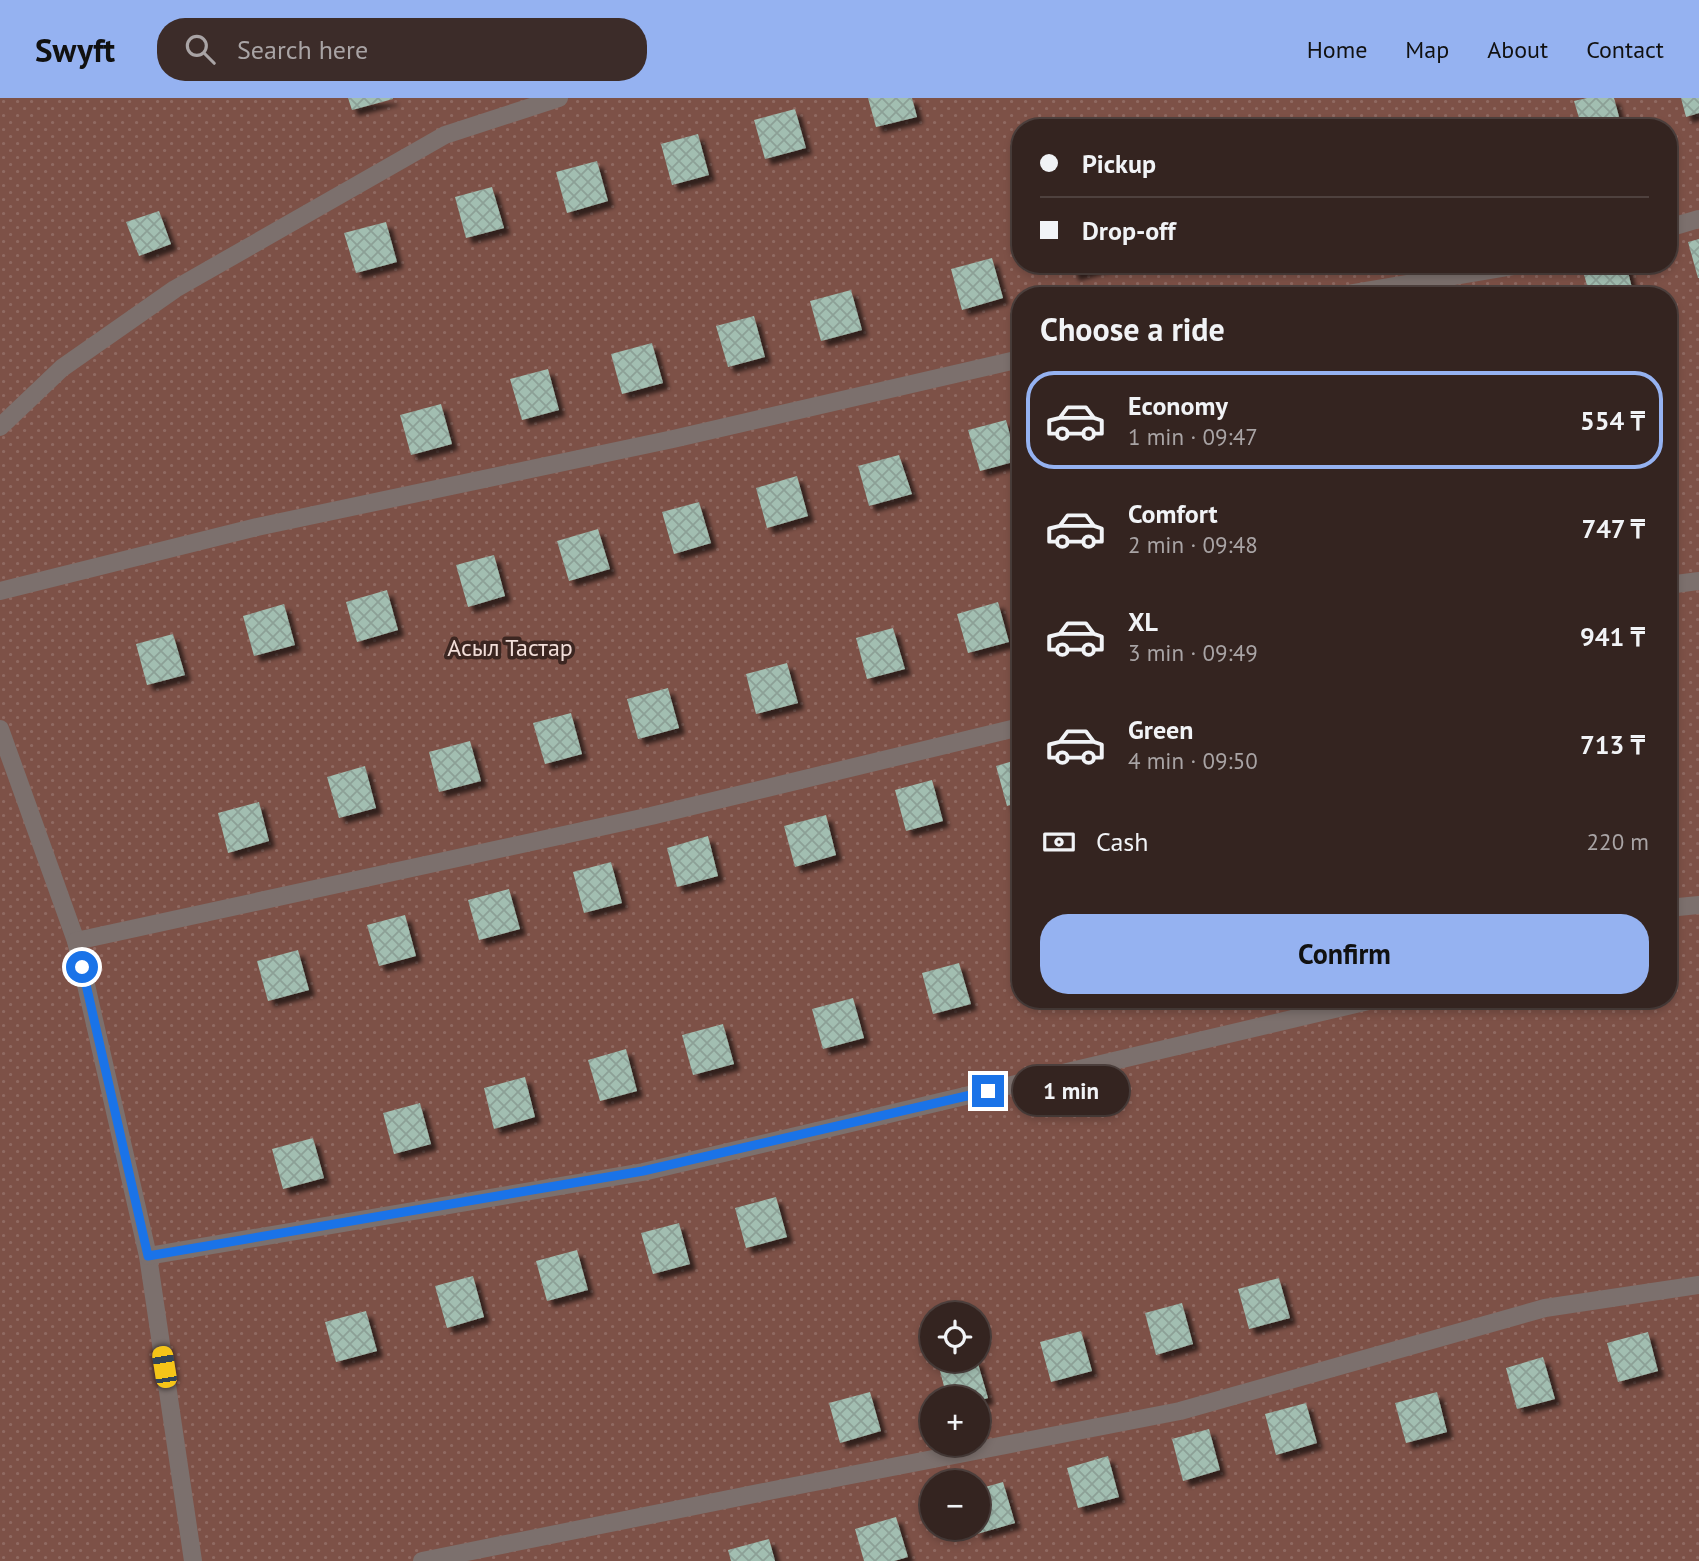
<!DOCTYPE html>
<html lang="en">
<head>
<meta charset="utf-8">
<style>
  :root { --surface:#342420; --page:#3c2c29; --text:#f1f3f6; --muted:#a9a4a5; --line:#4e413e; --accent:#95b2f1 }
  body { margin:0; font-family:"PT Sans",sans-serif; background:var(--page); color:var(--text); height:100vh; display:flex; flex-direction:column; font-size:26px; white-space:nowrap }
  * { box-sizing:border-box; margin:0 }
  p { font-size:23px; color:var(--muted) }
  .icon { flex:none; width:38px; height:38px; fill:none; stroke:currentColor; stroke-width:2; stroke-linecap:round; stroke-linejoin:round }
  .map { position:relative; flex:1; overflow:hidden }
  .sheet { position:absolute; left:1012px; top:189px; width:665px; height:721px; display:flex; flex-direction:column; background:var(--surface); border-radius:28px; box-shadow:0 4px 10px #0003,0 0 0 2px var(--line) }
  .sheet>* { flex:none }
  .top-card { position:absolute; left:1012px; top:21px; width:665px; height:154px; border-radius:28px; box-shadow:0 4px 10px #0003,0 0 0 2px var(--line); display:grid; align-content:center; height:154px; padding:0 28px; background:var(--surface) }
  .tools { position:absolute; left:920px; top:1204px; display:grid; gap:14px }
  .tools a { display:grid; place-items:center; width:70px; height:70px; border-radius:50%; background:var(--surface); box-shadow:0 4px 10px #0003,0 0 0 2px var(--line); font-size:35px }
  .end { position:absolute; width:32px; height:32px; margin:-16px; border:9px solid #1a73e8; background:#fff; box-shadow:0 0 0 4px #fff }
  .from { border-radius:50% }
  .bubble { position:absolute; height:49px; border-radius:24px; background:var(--surface); box-shadow:0 4px 10px #0003,0 0 0 2px var(--line); font-size:23px; font-weight:700; line-height:49px; text-align:center }
  .car { position:absolute; width:21px; height:42px; margin:-21px -10px; border-radius:9px; box-shadow:0 0 5px 2px #0007; background:linear-gradient(#f5c518 24%,#345 0 40%,#f5c518 0 76%,#345 0 86%,#f5c518 0) }
  .top-card b { display:flex; align-items:center; gap:24px; height:66px; font-size:26px }
  .top-card b+b { border-top:2px solid var(--line) }
  .top-card i { width:18px; height:18px; background:var(--text) }
  ul { padding:0; list-style:none }
  li { display:flex; align-items:center; gap:21px; height:98px; margin:0 14px 10px; padding:0 14px; border:4px solid transparent; border-radius:28px }
  li div { flex:1 }
  li b { display:block; font-size:26px }
  li em { font-style:normal; font-weight:700 }
  li.active { border-color:var(--accent) }
  li>.icon { width:63px; height:63px; stroke-width:1.5 }
  h2 { padding:0 28px; font-size:32px; line-height:84px }
  .pay { display:flex; align-items:center; gap:18px; height:77px; padding:0 28px; font-size:26px }
  .pay p { margin-inline-start:auto }
  .primary-button { display:flex; gap:14px; margin-top:auto; padding:14px 28px }
  .primary-button a { flex:1; height:80px; border-radius:28px; background:var(--accent); color:#111; font-size:28px; font-weight:700; line-height:80px; text-align:center }
  header { display:flex; align-items:center; gap:42px; box-sizing:border-box; height:98px; padding:0 35px; background:var(--accent); color:#111 }
  header strong { font-size:33px }
  nav { display:flex; gap:38px; margin-inline-start:auto; font-size:24px }
  .search { width:490px; height:63px; background:var(--page); display:flex; align-items:center; gap:18px; box-sizing:border-box; padding:0 24px; border-radius:28px; color:var(--muted); font-size:26px }
  .map>svg:first-child { display:block }
</style>
</head>
<body>
<header>
<strong>Swyft</strong>
<div class="search"><svg class="icon" aria-label="search" viewBox="0 0 24 24"><circle cx="10" cy="10" r="6"/><path d="M15 15l6 6"/></svg>Search here</div>
<nav><a>Home</a><a>Map</a><a>About</a><a>Contact</a></nav>
</header>
<div class="map">
<svg width="1699" height="1463" viewBox="0 0 1699 1463">
  <defs>
    <pattern id="garden-dots" width="8" height="8" patternUnits="userSpaceOnUse" patternTransform="scale(1.75)"><rect width="8" height="8" fill="#7d5147"/><path d="M2 2h.1M6 6h.1" fill="none" stroke="#906a62" stroke-width="1.8" stroke-linecap="round"/></pattern>
    <pattern id="building-cross-hatch" width="8" height="8" patternUnits="userSpaceOnUse" patternTransform="scale(1.75)"><rect width="8" height="8" fill="#a2beb1"/><path d="M0 0l8 8M0 8l8-8" fill="none" stroke="#8ca096"/></pattern>
    <filter id="shadow"><feDropShadow dx="6" dy="6" stdDeviation="2" flood-color="#0009"/></filter>
  </defs>
  <rect width="100%" height="100%" fill="#46302a"/>
  <path fill="url(#garden-dots)" fill-rule="evenodd" d="M0,0H1699V1463H0ZM1020,30H1668V166H1020ZM1020,198H1668V901H1020ZM933,1216H978V1262H933ZM933,1300H978V1346H933ZM933,1384H978V1430H933Z"/>
  <g fill="url(#building-cross-hatch)" filter="url(#shadow)">
    <path d="M348,0H393V1L352,12Z"/>
    <path d="M868,0H912L917,19L876,29Z"/>
    <path d="M1587,0H1614L1622,30H1582L1574,3Z"/>
    <path d="M1681,0H1699V15L1686,19Z"/>
    <path d="M795,11L806,50L765,61L754,22Z"/>
    <path d="M698,36L709,77L672,87L661,46Z"/>
    <path d="M597,63L608,103L567,115L556,74Z"/>
    <path d="M492,89L504,130L466,140L455,99Z"/>
    <path d="M159,113L171,146L139,158L126,124Z"/>
    <path d="M386,124L397,164L356,175L344,135Z"/>
    <path d="M1699,141V180H1698L1688,144Z"/>
    <path d="M992,160L1003,200L962,212L951,171Z"/>
    <path d="M1070,166H1107L1108,167L1073,177Z"/>
    <path d="M1608,166H1626L1634,198H1590L1583,173Z"/>
    <path d="M1520,188L1523,198H1486V197Z"/>
    <path d="M851,192L862,232L821,243L810,203Z"/>
    <path d="M754,218L765,259L728,269L716,228Z"/>
    <path d="M652,245L663,285L622,296L611,256Z"/>
    <path d="M548,271L559,312L522,322L510,281Z"/>
    <path d="M441,306L452,346L411,357L400,317Z"/>
    <path d="M1006,322L1017,363L980,373L968,332Z"/>
    <path d="M899,357L912,396L869,408L858,368Z"/>
    <path d="M797,378L808,418L767,430L756,390Z"/>
    <path d="M699,404L711,445L674,456L662,414Z"/>
    <path d="M598,431L610,471L569,483L557,443Z"/>
    <path d="M494,457L505,498L468,509L456,467Z"/>
    <path d="M387,492L398,532L357,544L346,504Z"/>
    <path d="M998,504L1009,544L968,555L957,516Z"/>
    <path d="M284,506L295,547L254,558L243,518Z"/>
    <path d="M893,530L905,571L867,581L856,540Z"/>
    <path d="M173,536L185,577L147,587L136,546Z"/>
    <path d="M787,565L798,605L756,616L746,576Z"/>
    <path d="M668,590L679,630L638,641L627,601Z"/>
    <path d="M571,615L582,656L545,666L533,625Z"/>
    <path d="M470,643L481,683L439,694L429,654Z"/>
    <path d="M1020,661V704L1007,708L996,668Z"/>
    <path d="M365,668L376,710L339,720L327,679Z"/>
    <path d="M932,682L943,723L906,733L895,692Z"/>
    <path d="M259,704L269,743L228,755L218,715Z"/>
    <path d="M826,717L836,757L795,769L784,728Z"/>
    <path d="M708,738L718,778L677,789L667,750Z"/>
    <path d="M611,764L622,805L584,815L573,774Z"/>
    <path d="M509,791L520,831L479,842L468,802Z"/>
    <path d="M405,817L416,858L379,868L367,827Z"/>
    <path d="M298,852L309,892L268,903L257,863Z"/>
    <path d="M959,865L971,906L933,916L922,875Z"/>
    <path d="M853,900L864,940L823,951L812,911Z"/>
    <path d="M723,926L734,966L693,977L682,937Z"/>
    <path d="M626,951L637,993L600,1003L588,962Z"/>
    <path d="M525,979L535,1019L494,1031L484,990Z"/>
    <path d="M420,1005L431,1046L394,1056L383,1015Z"/>
    <path d="M313,1040L324,1080L283,1091L272,1051Z"/>
    <path d="M776,1099L787,1139L746,1150L735,1110Z"/>
    <path d="M679,1125L690,1166L653,1176L641,1135Z"/>
    <path d="M577,1152L588,1192L547,1203L536,1163Z"/>
    <path d="M473,1178L484,1219L447,1230L435,1188Z"/>
    <path d="M1279,1180L1290,1220L1249,1231L1238,1191Z"/>
    <path d="M1182,1205L1193,1246L1156,1257L1145,1215Z"/>
    <path d="M366,1213L377,1253L336,1264L325,1224Z"/>
    <path d="M1081,1233L1092,1273L1051,1284L1040,1244Z"/>
    <path d="M1648,1234L1658,1273L1618,1284L1607,1245Z"/>
    <path d="M1543,1259L1555,1301L1517,1311L1506,1270Z"/>
    <path d="M966,1262H977L988,1300L978,1303V1300H947L939,1269Z"/>
    <path d="M870,1294L881,1333L840,1345L829,1305Z"/>
    <path d="M1437,1294L1447,1334L1406,1345L1395,1305Z"/>
    <path d="M1306,1305L1317,1345L1276,1357L1265,1316Z"/>
    <path d="M1209,1331L1220,1372L1183,1383L1172,1341Z"/>
    <path d="M1108,1358L1119,1399L1078,1410L1067,1370Z"/>
    <path d="M1003,1384L1015,1425L977,1436L975,1430H978V1391Z"/>
    <path d="M896,1419L908,1459L894,1463H864L855,1431Z"/>
    <path d="M769,1441L775,1463H731L728,1452Z"/>
  </g>
  <g fill="none" stroke-linecap="round" stroke-linejoin="round">
    <g stroke="#7c706d" stroke-width="18">
      <path d="M1668,130L1699,121"/>
      <path d="M1335,198L1525,166"/>
      <path d="M0,329L62,270L175,191L445,37L559,0"/>
      <path d="M1668,487L1699,483"/>
      <path d="M0,493L257,429L673,341L1020,261"/>
      <path d="M0,631L76,843L148,1158L193,1463"/>
      <path d="M1668,810L1699,807"/>
      <path d="M76,843L651,718L1020,629"/>
      <path d="M148,1158L643,1074L1377,901"/>
      <path d="M422,1463L779,1391L1180,1313L1545,1210L1699,1187"/>
    </g>
  </g>
  <g fill="none" stroke-linecap="round" stroke-linejoin="round">
    <path stroke="#1a73e8" stroke-width="9" d="M82,869L148,1158L643,1073L988,993"/>
  </g>
  <g text-anchor="middle" stroke-width="7" stroke-linejoin="round" paint-order="stroke">
    <g font-size="24" fill="#f2ded9" stroke="#3c2621">
      <text x="510" y="558">Асыл Тастар</text>
    </g>
  </g>
</svg>
<div class="tools">
<a><svg class="icon" aria-label="locate" viewBox="0 0 24 24"><circle cx="12" cy="12" r="6"/><path d="M12 2v4M12 18v4M2 12h4M18 12h4"/></svg></a>
<a>+</a>
<a>−</a>
</div>
<i class="end from" style="left:82px;top:869px"></i>
<i class="end" style="left:988px;top:993px"></i>
<div class="bubble" style="left:1013px;top:968px;width:116px">1 min</div>
<i class="car" style="left:164px;top:1269px;rotate:351deg"></i>
<div class="top-card">
<b><i class="from"></i>Pickup</b>
<b><i></i>Drop-off</b>
</div>
<section class="sheet">
<h2>Choose a ride</h2>
<ul>
<li class="active"><svg class="icon" aria-label="car" viewBox="0 0 24 24"><path d="M5 17H2v-5l4-1 3-4h7l3 4 3 1v5h-3M9 17h6M6 11h13"/><circle cx="7" cy="17" r="2"/><circle cx="17" cy="17" r="2"/></svg><div><b>Economy</b><p>1 min · 09:47</p></div><em>554 ₸</em></li>
<li><svg class="icon" aria-label="car" viewBox="0 0 24 24"><path d="M5 17H2v-5l4-1 3-4h7l3 4 3 1v5h-3M9 17h6M6 11h13"/><circle cx="7" cy="17" r="2"/><circle cx="17" cy="17" r="2"/></svg><div><b>Comfort</b><p>2 min · 09:48</p></div><em>747 ₸</em></li>
<li><svg class="icon" aria-label="car" viewBox="0 0 24 24"><path d="M5 17H2v-5l4-1 3-4h7l3 4 3 1v5h-3M9 17h6M6 11h13"/><circle cx="7" cy="17" r="2"/><circle cx="17" cy="17" r="2"/></svg><div><b>XL</b><p>3 min · 09:49</p></div><em>941 ₸</em></li>
<li><svg class="icon" aria-label="car" viewBox="0 0 24 24"><path d="M5 17H2v-5l4-1 3-4h7l3 4 3 1v5h-3M9 17h6M6 11h13"/><circle cx="7" cy="17" r="2"/><circle cx="17" cy="17" r="2"/></svg><div><b>Green</b><p>4 min · 09:50</p></div><em>713 ₸</em></li>
</ul>
<div class="pay"><svg class="icon" aria-label="cash" viewBox="0 0 24 24"><path d="M3 7h18v10H3z"/><circle cx="12" cy="12" r="2"/></svg>Cash<p>220 m</p></div>
<div class="primary-button"><a>Confirm</a></div>
</section>
</div>
</body>
</html>
